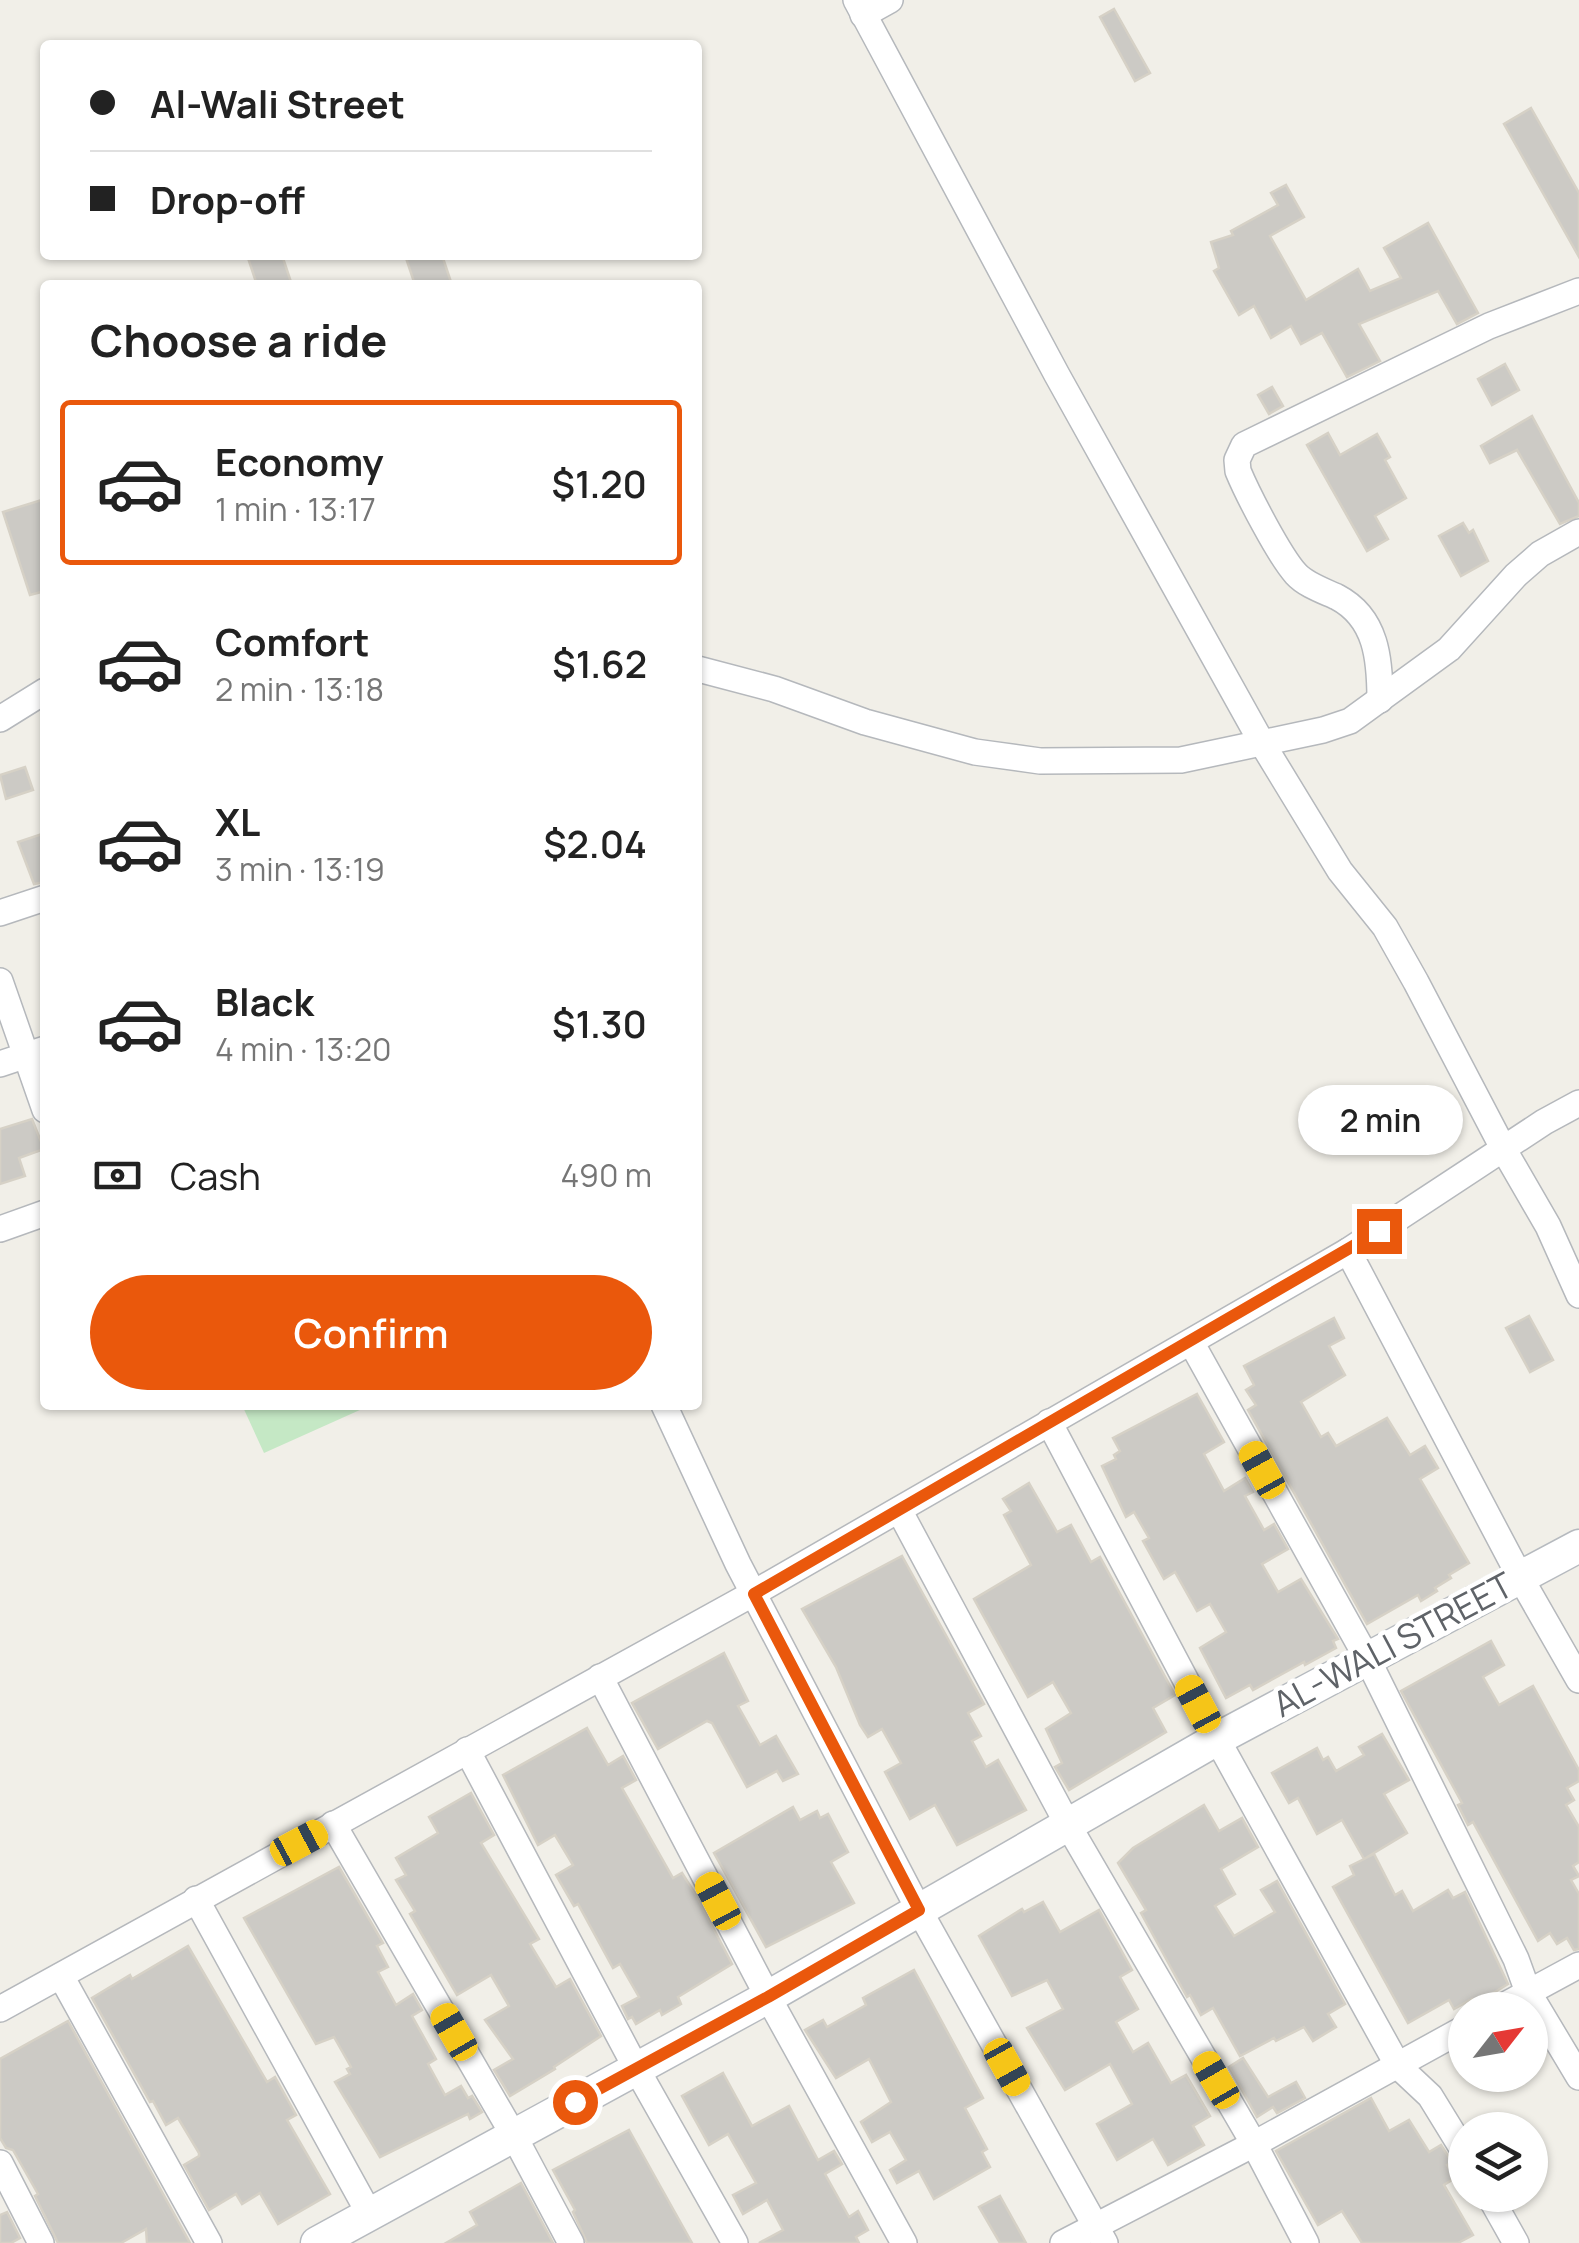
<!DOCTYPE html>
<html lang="en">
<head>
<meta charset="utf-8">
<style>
  :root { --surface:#fff; --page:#f6f6f6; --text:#222; --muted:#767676; --line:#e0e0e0; --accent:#ea580c }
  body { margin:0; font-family:Manrope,sans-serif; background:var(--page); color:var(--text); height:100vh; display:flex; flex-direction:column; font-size:38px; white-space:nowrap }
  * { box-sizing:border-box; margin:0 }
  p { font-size:32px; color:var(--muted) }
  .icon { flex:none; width:55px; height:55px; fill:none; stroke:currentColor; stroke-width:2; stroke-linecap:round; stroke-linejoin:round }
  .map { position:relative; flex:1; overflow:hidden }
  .sheet { position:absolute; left:40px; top:280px; width:662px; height:1130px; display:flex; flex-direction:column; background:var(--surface); border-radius:10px; box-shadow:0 2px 8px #0004 }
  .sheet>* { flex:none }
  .top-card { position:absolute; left:40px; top:40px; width:662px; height:220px; border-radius:10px; box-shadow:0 2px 8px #0004; display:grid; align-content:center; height:220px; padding:0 50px; background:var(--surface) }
  .needle { width:65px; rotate:59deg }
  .tools { position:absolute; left:1448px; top:1992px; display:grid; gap:20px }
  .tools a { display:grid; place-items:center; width:100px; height:100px; border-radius:50%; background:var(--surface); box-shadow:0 2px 8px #0004; font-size:50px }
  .end { position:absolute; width:45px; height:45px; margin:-22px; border:12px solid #ea580c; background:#fff; box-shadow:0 0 0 5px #fff }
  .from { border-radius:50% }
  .bubble { position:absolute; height:70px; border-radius:35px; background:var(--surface); box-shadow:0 2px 8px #0004; font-size:32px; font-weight:600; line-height:70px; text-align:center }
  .car { position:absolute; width:30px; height:60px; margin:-30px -15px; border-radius:12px; box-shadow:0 0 8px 2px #0007; background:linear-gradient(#f5c518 24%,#345 0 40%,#f5c518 0 76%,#345 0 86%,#f5c518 0) }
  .top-card b { display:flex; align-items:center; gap:35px; height:95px; font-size:38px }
  .top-card b+b { border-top:2px solid var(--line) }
  .top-card i { width:25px; height:25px; background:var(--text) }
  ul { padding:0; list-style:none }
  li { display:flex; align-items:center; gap:30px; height:165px; margin:0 20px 15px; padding:0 30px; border:5px solid transparent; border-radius:10px }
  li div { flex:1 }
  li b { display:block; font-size:38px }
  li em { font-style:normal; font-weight:600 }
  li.on { border-color:var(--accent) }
  li>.icon { width:90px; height:90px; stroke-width:1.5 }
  h2 { padding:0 50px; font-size:45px; line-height:120px }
  .pay { display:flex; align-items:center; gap:25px; height:110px; padding:0 50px; font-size:38px }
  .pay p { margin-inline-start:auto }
  .action { display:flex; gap:20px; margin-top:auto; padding:20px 50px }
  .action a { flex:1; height:115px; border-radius:60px; background:var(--accent); color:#fff; font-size:40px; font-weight:600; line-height:115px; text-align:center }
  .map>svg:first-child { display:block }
</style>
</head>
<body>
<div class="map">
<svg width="1579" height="2243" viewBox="0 0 1579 2243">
  <rect width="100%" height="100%" fill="#f1efe8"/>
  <path fill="#c5e8c5" d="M242,1405H371L264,1453Z"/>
  <g fill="#cccac5" stroke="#d6d1c6" stroke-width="2.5">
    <path d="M1114,9L1150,73L1135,81L1100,17Z"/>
    <path d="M1531,108L1579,193V257L1504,124Z"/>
    <path d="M1286,185L1304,217L1270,236L1306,300L1358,269L1370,291L1401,278L1384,248L1428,223L1478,313L1457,324L1438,291L1359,324L1380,361L1347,377L1322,333L1301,344L1291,326L1271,338L1254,306L1239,315L1214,271L1219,268L1211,242L1233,235L1231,231L1278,205L1271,193Z"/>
    <path d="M247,255H282L292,285H257Z"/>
    <path d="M405,255H442L452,285H415Z"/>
    <path d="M1505,364L1519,390L1492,405L1478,379Z"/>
    <path d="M1272,387L1283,406L1269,414L1258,395Z"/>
    <path d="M1532,416L1579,503V516L1560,524L1517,450L1490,463L1481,446Z"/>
    <path d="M1328,433L1340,455L1377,434L1390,457L1385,460L1406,498L1375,516L1388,539L1367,551L1307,445Z"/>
    <path d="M45,499V591L30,595L3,512Z"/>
    <path d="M1463,523L1469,533L1473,530L1488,561L1461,576L1439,536Z"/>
    <path d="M25,767L33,790L6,799L0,775Z"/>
    <path d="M45,833V882L34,884L18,842Z"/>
    <path d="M32,1119L44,1149L19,1158L25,1176L0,1184V1129Z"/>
    <path d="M1529,1316L1553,1360L1530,1372L1506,1328Z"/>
    <path d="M1334,1318L1344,1338L1329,1346L1345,1375L1301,1402L1321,1437L1328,1433L1336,1446L1387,1418L1410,1455L1425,1446L1438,1468L1420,1479L1469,1563L1449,1575L1451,1578L1435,1588L1437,1591L1421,1601L1418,1595L1367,1624L1248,1410L1256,1405L1246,1390L1254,1385L1244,1366Z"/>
    <path d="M1197,1394L1224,1442L1204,1454L1224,1491L1245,1478L1253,1492L1245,1496L1264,1530L1274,1524L1288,1549L1262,1564L1278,1592L1301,1579L1338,1639L1333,1641L1336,1648L1305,1665L1304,1662L1253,1690L1250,1685L1226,1698L1200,1648L1226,1632L1210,1604L1197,1611L1175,1572L1164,1579L1143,1541L1149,1538L1134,1512L1126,1517L1102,1466L1116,1459L1114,1455L1120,1451L1113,1438Z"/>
    <path d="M1029,1483L1057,1532L1071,1525L1091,1562L1100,1557L1175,1695L1153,1708L1166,1732L1069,1790L1055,1767L1062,1763L1046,1729L1071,1713L1053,1682L1028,1697L974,1599L1031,1565L1004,1515L1011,1511L1003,1499Z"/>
    <path d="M902,1556L984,1704L968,1713L981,1736L972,1741L986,1767L998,1760L1026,1810L957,1845L935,1805L910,1819L885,1772L901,1763L882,1729L868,1737L860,1725L836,1667L802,1609Z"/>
    <path d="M1491,1641L1504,1665L1483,1677L1499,1705L1533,1686L1579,1770V1781L1567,1788L1574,1800L1566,1805L1579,1827V1862L1573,1866L1579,1876L1571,1880L1579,1894V1949L1574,1950L1567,1938L1557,1944L1550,1933L1538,1941L1473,1822L1468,1825L1458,1805L1462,1803L1401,1691Z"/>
    <path d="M724,1653L748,1701L738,1706L760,1745L776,1736L798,1774L783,1781L777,1771L747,1787L712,1723L707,1721L658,1749L632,1703Z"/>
    <path d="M587,1728L608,1765L623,1756L636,1780L622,1788L673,1878L682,1873L696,1895L732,1964L678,1997L681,2004L662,2015L660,2010L636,2024L632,2017L628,2019L622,2006L639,1997L620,1964L613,1968L578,1904L574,1906L556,1875L573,1865L555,1835L538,1845L503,1775Z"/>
    <path d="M1382,1734L1409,1780L1384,1794L1407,1833L1364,1859L1374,1854L1395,1895L1402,1891L1413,1911L1448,1890L1453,1898L1465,1892L1508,1984L1475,2004L1472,1999L1454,2009L1449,2000L1408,2023L1333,1887L1354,1875L1350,1866L1364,1859L1342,1820L1317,1834L1298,1798L1289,1803L1272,1773L1317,1748L1323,1760L1328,1757L1336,1771L1364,1755L1359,1747Z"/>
    <path d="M471,1793L494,1835L481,1843L539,1939L530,1944L556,1987L570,1979L601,2036L554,2067L555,2069L510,2096L494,2070L513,2059L485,2020L509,2006L491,1975L457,1995L410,1914L415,1911L396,1880L406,1875L396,1858L438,1833L429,1817Z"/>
    <path d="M1204,1805L1219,1831L1242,1818L1258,1847L1221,1869L1235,1894L1215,1906L1234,1936L1275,1912L1261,1890L1277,1881L1345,2004L1328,2014L1336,2027L1313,2041L1304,2027L1276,2041L1274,2038L1240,2056L1213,2008L1201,2015L1190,1995L1187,1997L1141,1913L1146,1910L1118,1863L1133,1848Z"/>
    <path d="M793,1807L800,1820L817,1811L820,1818L828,1814L848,1852L831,1862L854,1903L766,1947L714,1853Z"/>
    <path d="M339,1867L383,1943L377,1946L388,1967L378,1972L396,2005L413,1994L422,2010L412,2016L436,2059L428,2064L445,2095L461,2086L468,2098L472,2096L482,2112L470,2119L468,2114L380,2157L335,2082L350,2074L347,2069L351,2067L334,2037L316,2044L244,1918Z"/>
    <path d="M1043,1902L1060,1932L1099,1910L1132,1970L1120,1977L1138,2009L1116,2022L1133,2052L1148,2043L1171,2083L1186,2075L1210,2116L1193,2126L1204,2145L1168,2165L1153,2139L1117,2160L1097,2124L1132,2104L1110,2064L1065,2090L1027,2028L1063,2009L1047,1980L1012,1996L979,1936L1022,1909L1024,1912Z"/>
    <path d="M188,1946L267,2082L275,2077L296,2115L287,2120L330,2194L278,2224L260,2193L242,2204L236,2194L209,2210L184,2165L199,2156V2153L178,2118L166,2125L153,2101L150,2102L92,1998L130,1975L132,1979Z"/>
    <path d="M914,1970L983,2098L965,2108L987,2149L982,2152L990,2167L934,2199L919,2171L897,2183L890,2170L906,2160L890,2132L872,2142L861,2122L891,2102L869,2059L836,2078L805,2030L823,2020L827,2027L866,2005L863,1998Z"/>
    <path d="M68,2021L190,2243H147L146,2229L121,2243H58L35,2196L38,2194L13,2150L6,2148L0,2138V2059Z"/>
    <path d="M1243,2058L1268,2097L1296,2082L1305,2098L1277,2113L1273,2107L1257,2117L1229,2067Z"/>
    <path d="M723,2073L752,2126L789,2106L818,2160L834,2151L842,2164L825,2174L849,2217L858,2211L868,2230L856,2237L859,2243H759L783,2230L767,2200L743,2214L733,2195L756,2183L728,2134L709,2145L682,2096Z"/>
    <path d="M1371,2098L1389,2131L1409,2120L1429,2152L1441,2145L1452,2162L1447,2165L1455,2178L1444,2185L1473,2235L1458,2243H1362L1342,2211L1318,2225L1276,2151Z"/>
    <path d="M629,2130L659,2184L692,2243H587L573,2212L575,2210L553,2170Z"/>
    <path d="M521,2183L553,2243H446L477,2225L470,2212Z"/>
    <path d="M1000,2196L1026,2243H1000L979,2207Z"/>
    <path d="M7,2212L20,2238L11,2243H0V2215Z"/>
  </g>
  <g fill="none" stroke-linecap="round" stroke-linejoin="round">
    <defs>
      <g id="street">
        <path d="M856,0L1057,375L1262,743L1340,871L1385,927L1416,982L1504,1150L1548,1226L1579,1295"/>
        <path d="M863,15L890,0"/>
        <path d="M698,669L774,689L865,722L975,752L1040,761L1181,760L1323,730L1350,721L1449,649L1516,575L1540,554L1579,532"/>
        <path d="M1380,700C1380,660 1377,618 1337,597C1324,591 1306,585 1296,574C1279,555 1248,495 1238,471L1237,460L1244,445L1489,326L1579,291"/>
        <path d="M0,719L45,691"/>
        <path d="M0,913L45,898"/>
        <path d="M0,981L45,1110"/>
        <path d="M0,1064L45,1049"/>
        <path d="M0,1229L45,1213"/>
        <path d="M1348,1251L1520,1577L1579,1680"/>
        <path d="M1191,1342L1368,1660L1516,1959L1528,1992L1579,2077"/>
        <path d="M664,1405L738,1564L919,1910L1105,2243"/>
        <path d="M1049,1422L1217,1739L1398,2066L1430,2096L1465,2153"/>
        <path d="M899,1510L1068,1825L1254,2144L1306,2243"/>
        <path d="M600,1677L768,1997L904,2243"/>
        <path d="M467,1750L636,2068L735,2243"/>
        <path d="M333,1824L514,2136L571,2243"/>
        <path d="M196,1899L370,2215"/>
        <path d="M61,1976L209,2243"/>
        <path d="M0,2009L754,1593L1348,1251L1544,1122L1579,1103"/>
        <path d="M1496,2010L1579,1965"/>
        <path d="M0,2163L41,2243"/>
        <path d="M1489,2195L1516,2243"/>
        <path d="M1063,2243L1254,2144L1465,2028"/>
      </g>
      <path id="secondary" d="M317,2243L768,1997L1217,1739L1579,1546"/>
    </defs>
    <use href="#street" stroke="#b5b8bc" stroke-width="28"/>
    <use href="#secondary" stroke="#b6babf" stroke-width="35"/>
    <use href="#street" stroke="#fff" stroke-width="25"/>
    <use href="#secondary" stroke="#fff" stroke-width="32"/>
  </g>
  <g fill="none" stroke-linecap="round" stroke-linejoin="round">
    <path stroke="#ea580c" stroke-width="12" d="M575,2102L768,1997L919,1910L754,1594L1379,1231"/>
  </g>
  <g text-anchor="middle" stroke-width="9" stroke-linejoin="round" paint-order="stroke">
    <g font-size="35" fill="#5f6368" stroke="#fff">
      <text transform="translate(1393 1645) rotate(-28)" y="12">AL-WALI STREET</text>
    </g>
  </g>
</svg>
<div class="tools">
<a><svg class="needle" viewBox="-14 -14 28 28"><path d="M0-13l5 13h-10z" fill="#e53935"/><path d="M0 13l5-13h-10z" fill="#767676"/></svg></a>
<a><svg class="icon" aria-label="layers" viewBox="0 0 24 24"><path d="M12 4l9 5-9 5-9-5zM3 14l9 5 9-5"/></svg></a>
</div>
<i class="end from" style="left:575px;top:2102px"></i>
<i class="end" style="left:1379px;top:1231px"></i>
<div class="bubble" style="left:1298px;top:1085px;width:165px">2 min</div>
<i class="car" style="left:1262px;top:1470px;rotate:331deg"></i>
<i class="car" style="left:1198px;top:1704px;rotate:332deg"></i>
<i class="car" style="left:299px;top:1843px;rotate:62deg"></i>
<i class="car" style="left:718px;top:1901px;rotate:332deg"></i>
<i class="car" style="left:454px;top:2032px;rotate:330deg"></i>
<i class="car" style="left:1007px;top:2067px;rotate:151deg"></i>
<i class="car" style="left:1216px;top:2080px;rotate:330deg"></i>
<div class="top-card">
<b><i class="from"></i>Al-Wali Street</b>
<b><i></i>Drop-off</b>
</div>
<section class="sheet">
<h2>Choose a ride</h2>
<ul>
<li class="on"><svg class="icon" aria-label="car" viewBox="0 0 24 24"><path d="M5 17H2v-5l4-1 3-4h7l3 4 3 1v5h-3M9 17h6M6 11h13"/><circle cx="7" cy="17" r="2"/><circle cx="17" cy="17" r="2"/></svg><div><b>Economy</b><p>1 min · 13:17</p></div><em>$1.20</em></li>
<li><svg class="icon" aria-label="car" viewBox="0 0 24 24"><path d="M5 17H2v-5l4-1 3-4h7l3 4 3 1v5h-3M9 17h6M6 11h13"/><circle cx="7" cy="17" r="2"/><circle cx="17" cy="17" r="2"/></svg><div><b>Comfort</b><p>2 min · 13:18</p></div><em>$1.62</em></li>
<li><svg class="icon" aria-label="car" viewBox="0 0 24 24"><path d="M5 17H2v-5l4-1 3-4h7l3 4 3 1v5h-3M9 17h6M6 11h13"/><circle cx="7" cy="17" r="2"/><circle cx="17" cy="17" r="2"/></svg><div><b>XL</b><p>3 min · 13:19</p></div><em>$2.04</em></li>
<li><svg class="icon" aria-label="car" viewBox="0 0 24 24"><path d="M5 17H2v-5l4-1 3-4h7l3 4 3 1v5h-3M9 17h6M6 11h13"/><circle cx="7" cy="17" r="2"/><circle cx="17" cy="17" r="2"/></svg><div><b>Black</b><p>4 min · 13:20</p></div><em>$1.30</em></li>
</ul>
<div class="pay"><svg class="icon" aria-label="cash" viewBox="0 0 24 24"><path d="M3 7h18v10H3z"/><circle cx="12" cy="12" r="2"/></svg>Cash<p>490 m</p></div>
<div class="action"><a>Confirm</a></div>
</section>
</div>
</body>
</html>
